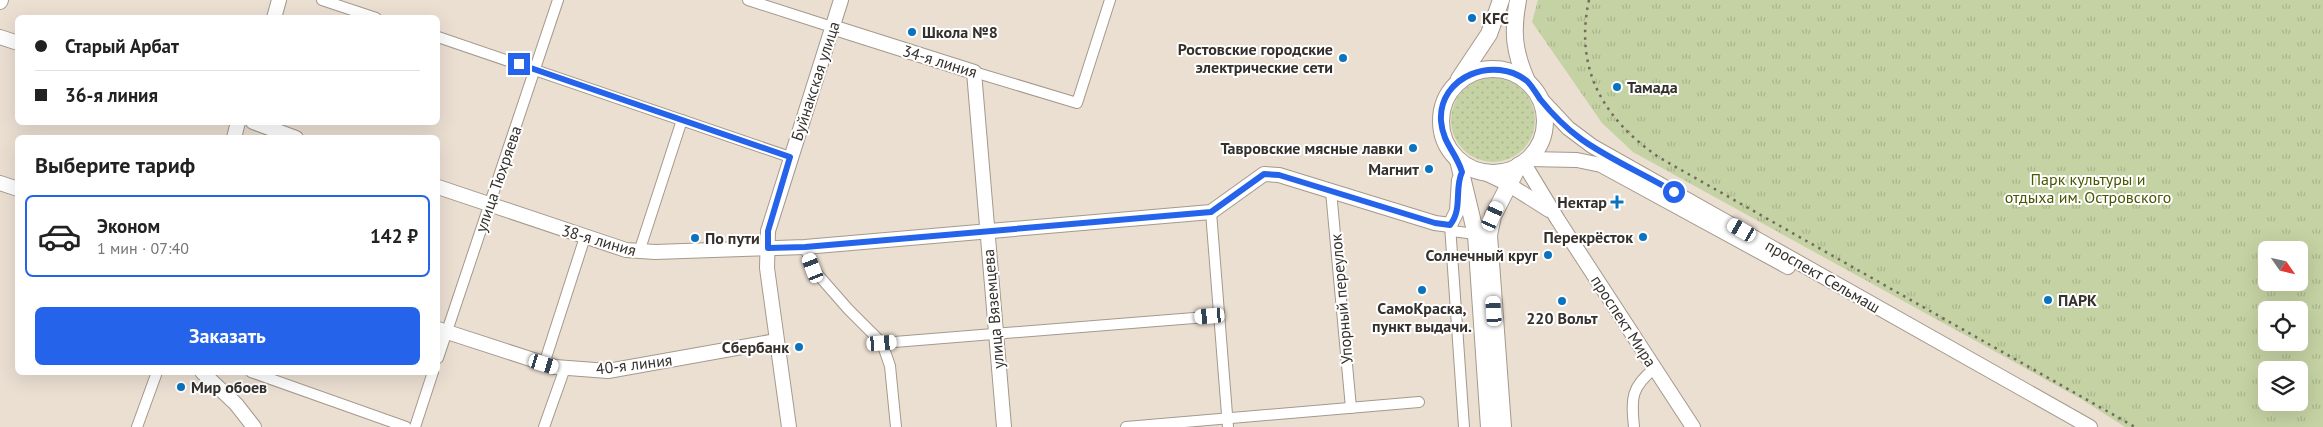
<!DOCTYPE html>
<html lang="ru">
<head>
<meta charset="utf-8">
<style>
  :root { --surface:#fff; --page:#f6f6f6; --text:#222; --muted:#767676; --line:#e0e0e0; --accent:#2563eb }
  body { margin:0; font-family:"PT Sans",sans-serif; background:var(--page); color:var(--text); height:100vh; display:flex; flex-direction:column; font-size:19px; white-space:nowrap }
  * { box-sizing:border-box; margin:0 }
  p { font-size:16px; color:var(--muted) }
  .icon { flex:none; width:28px; height:28px; fill:none; stroke:currentColor; stroke-width:2; stroke-linecap:round; stroke-linejoin:round }
  .map { position:relative; flex:1; overflow:hidden }
  .sheet { position:absolute; left:15px; top:135px; width:425px; height:240px; display:flex; flex-direction:column; background:var(--surface); border-radius:8px; box-shadow:0 5px 20px #0002 }
  .sheet>* { flex:none }
  .banner { position:absolute; left:15px; top:15px; width:425px; height:110px; border-radius:8px; box-shadow:0 5px 20px #0002; display:grid; align-content:center; height:110px; padding:0 20px; background:var(--surface) }
  .needle { width:32px; rotate:124deg }
  .controls { position:absolute; left:2258px; top:241px; display:grid; gap:10px }
  .controls a { display:grid; place-items:center; width:50px; height:50px; border-radius:8px; background:var(--surface); box-shadow:0 5px 20px #0002; font-size:25px }
  .end { position:absolute; width:22px; height:22px; margin:-11px; border:6px solid #2563eb; background:#fff; box-shadow:0 0 0 2px #fff }
  .from { border-radius:50% }
  .car { position:absolute; width:15px; height:30px; margin:-15px -8px; border-radius:6px; box-shadow:0 0 4px 1px #0007; background:linear-gradient(#fff 24%,#345 0 40%,#fff 0 76%,#345 0 86%,#fff 0) }
  .banner b { display:flex; align-items:center; gap:18px; height:48px; font-size:19px }
  .banner b+b { border-top:1px solid var(--line) }
  .banner i { width:12px; height:12px; background:var(--text) }
  ul { padding:0; list-style:none }
  li { display:flex; align-items:center; gap:15px; height:82px; margin:0 10px 8px; padding:0 10px; border:2px solid transparent; border-radius:8px }
  li div { flex:1 }
  li b { display:block; font-size:19px }
  li em { font-style:normal; font-weight:700 }
  li.active { border-color:var(--accent) }
  li>.icon { width:45px; height:45px; stroke-width:1.5 }
  h2 { padding:0 20px; font-size:22px; line-height:60px }
  .action { display:flex; gap:10px; margin-top:auto; padding:10px 20px }
  .action a { flex:1; height:58px; border-radius:8px; background:var(--accent); color:#fff; font-size:20px; font-weight:700; line-height:58px; text-align:center }
  .map>svg:first-child { display:block }
</style>
</head>
<body>
<div class="map">
<svg width="2323" height="427" viewBox="0 0 2323 427">
  <defs>
    <pattern id="grass-dots" width="8" height="8" patternUnits="userSpaceOnUse" patternTransform="scale(1.25)"><rect width="8" height="8" fill="#c5d2a3"/><path d="M2 2h.1M6 6h.1" fill="none" stroke="#aab58c" stroke-width="1.8" stroke-linecap="round"/></pattern>
    <pattern id="park-tufts" width="24" height="20" patternUnits="userSpaceOnUse" patternTransform="scale(1.25)"><rect width="24" height="20" fill="#c5d2a3"/><path d="M3 7l-1-3M5 7V3M7 7l1-3M15 17l-1-3M17 17v-4M19 17l1-3" fill="none" stroke="#aab58c"/></pattern>
  </defs>
  <rect width="100%" height="100%" fill="#ebdfd2"/>
  <circle fill="url(#grass-dots)" cx="1493" cy="120" r="42"/>
  <path fill="url(#park-tufts)" fill-rule="evenodd" d="M1538,0H2323V427H2125L2081,399L1633,152L1602,123L1532,22ZM2266,250H2299V282H2266ZM2266,310H2299V342H2266ZM2266,370H2299V402H2266Z"/>
  <g fill="none" stroke-linecap="round" stroke-linejoin="round">
    <defs>
      <g id="street">
        <path d="M322,0L376,18"/>
        <path d="M748,0L832,27"/>
        <path d="M438,37L790,157"/>
        <path d="M974,72L1077,103L1110,0"/>
        <path d="M1331,191L1351,408"/>
        <path d="M1211,212L1228,427"/>
        <path d="M1450,225L1464,427"/>
        <path d="M1452,231L1475,234"/>
        <path d="M805,247L813,269L848,309L882,343L890,366L896,427"/>
        <path d="M639,252L682,120"/>
        <path d="M882,343L1219,316"/>
        <path d="M438,358L558,0"/>
        <path d="M544,364L585,237"/>
        <path d="M251,372L406,427"/>
        <path d="M137,427L157,372"/>
        <path d="M415,427L433,372"/>
        <path d="M544,427L565,368"/>
        <path d="M1126,427L1419,402"/>
        <path d="M1634,427C1631,398 1631,387 1655,368"/>
      </g>
      <g id="secondary">
        <path d="M0,2L1,0"/>
        <path d="M274,18L279,0"/>
        <path d="M832,27L974,72L1004,427"/>
        <path d="M0,37L18,43"/>
        <path d="M1540,98L1568,128L1592,146L2090,427"/>
        <path d="M253,122L296,138"/>
        <path d="M234,138L238,122"/>
        <path d="M1528,159L1577,160L1601,165L1788,267"/>
        <path d="M1523,162L1558,220L1693,427"/>
        <path d="M1483,172L1508,184L1549,210"/>
        <path d="M0,183L18,189"/>
        <path d="M438,187L626,250L655,252L805,247L1211,212L1264,174L1279,175L1435,223L1450,225L1457,211L1459,180"/>
        <path d="M438,329L555,367L608,371L776,341"/>
        <path d="M202,372L236,404L254,427"/>
        <path d="M789,427L767,268L768,231L841,0"/>
      </g>
      <g id="primary">
        <path d="M1518,0C1512,32 1514,52 1527,81"/>
        <circle cx="1493" cy="121" r="52"/>
        <path d="M1459,79L1489,34L1501,0"/>
        <path d="M1458,160L1476,235L1489,427"/>
        <path d="M1503,427L1489,235L1493,216L1519,165"/>
      </g>
    </defs>
    <use href="#street" stroke="#a4998c" stroke-width="12"/>
    <use href="#secondary" stroke="#a4998c" stroke-width="16"/>
    <use href="#primary" stroke="#a4998c" stroke-width="18"/>
    <use href="#street" stroke="#fff" stroke-width="10"/>
    <use href="#secondary" stroke="#fff" stroke-width="14"/>
    <use href="#primary" stroke="#fff" stroke-width="16"/>
    <path stroke="#716a62" stroke-width="2.5" stroke-dasharray="2.5 5" stroke-linecap="butt" d="M1589,0C1574,69 1603,119 1660,158L2135,427"/>
  </g>
  <g fill="none" stroke-linecap="round" stroke-linejoin="round">
    <path stroke="#2563eb" stroke-width="6" d="M519,64L790,157L768,231V248L805,247L1211,212L1264,174L1279,175L1435,223L1450,225C1463,209 1454,189 1462,172C1456,152 1443,144 1441,121C1438,76 1495,55 1527,81C1532,86 1536,93 1540,99C1552,114 1566,128 1581,139C1609,159 1644,174 1674,192"/>
  </g>
  <g fill="#0a73bf" stroke="#fff" stroke-width="2">
    <circle cx="1472" cy="18" r="5"/>
    <circle cx="912" cy="32" r="5"/>
    <circle cx="1343" cy="58" r="5"/>
    <circle cx="1617" cy="87" r="5"/>
    <circle cx="1413" cy="148" r="5"/>
    <circle cx="1429" cy="169" r="5"/>
    <path d="M1614.5 194.5h5v5h5v5h-5v5h-5v-5h-5v-5h5z"/>
    <circle cx="1643" cy="237" r="5"/>
    <circle cx="695" cy="238" r="5"/>
    <circle cx="1548" cy="255" r="5"/>
    <circle cx="1422" cy="290" r="5"/>
    <circle cx="2048" cy="300" r="5"/>
    <circle cx="1562" cy="301" r="5"/>
    <circle cx="799" cy="347" r="5"/>
    <circle cx="181" cy="387" r="5"/>
  </g>
  <g text-anchor="middle" stroke-width="4" stroke-linejoin="round" paint-order="stroke">
    <g font-size="16" font-weight="bold" fill="#35302b" stroke="#fff" text-anchor="end">
      <text x="1482" y="24" text-anchor="start">KFC</text>
      <text x="922" y="38" text-anchor="start">Школа №8</text>
      <text x="1333" y="55">Ростовские городские<tspan x="1333" dy="18">электрические сети</tspan></text>
      <text x="1627" y="93" text-anchor="start">Тамада</text>
      <text x="1403" y="154">Тавровские мясные лавки</text>
      <text x="1419" y="175">Магнит</text>
      <text x="1607" y="208">Нектар</text>
      <text x="1633" y="243">Перекрёсток</text>
      <text x="705" y="244" text-anchor="start">По пути</text>
      <text x="1538" y="261">Солнечный круг</text>
      <text x="2058" y="306" text-anchor="start">ПАРК</text>
      <text x="1422" y="314" text-anchor="middle">СамоКраска,<tspan x="1422" dy="18">пункт выдачи.</tspan></text>
      <text x="1562" y="324" text-anchor="middle">220 Вольт</text>
      <text x="789" y="353">Сбербанк</text>
      <text x="191" y="393" text-anchor="start">Мир обоев</text>
    </g>
    <g font-size="16" fill="#35302b" stroke="#fff">
      <text transform="translate(940 61) rotate(17)" y="6">34-я линия</text>
      <text transform="translate(815 81) rotate(-72)" y="6">Буйнакская улица</text>
      <text transform="translate(498 179) rotate(-71)" y="6">улица Тюхряева</text>
      <text transform="translate(599 240) rotate(16)" y="6">38-я линия</text>
      <text transform="translate(1823 276) rotate(30)" y="6">проспект Сельмаш</text>
      <text transform="translate(1341 299) rotate(-95)" y="6">Упорный переулок</text>
      <text transform="translate(993 309) rotate(-95)" y="6">улица Вяземцева</text>
      <text transform="translate(1624 321) rotate(57)" y="6">проспект Мира</text>
      <text transform="translate(634 364) rotate(-7)" y="6">40-я линия</text>
    </g>
    <g font-size="16" fill="#495700" stroke="#fff">
      <text x="2088" y="185">Парк культуры и<tspan x="2088" dy="18">отдыха им. Островского</tspan></text>
    </g>
  </g>
</svg>
<div class="controls">
<a><svg class="needle" viewBox="-14 -14 28 28"><path d="M0-13l5 13h-10z" fill="#e53935"/><path d="M0 13l5-13h-10z" fill="#767676"/></svg></a>
<a><svg class="icon" aria-label="locate" viewBox="0 0 24 24"><circle cx="12" cy="12" r="6"/><path d="M12 2v4M12 18v4M2 12h4M18 12h4"/></svg></a>
<a><svg class="icon" aria-label="layers" viewBox="0 0 24 24"><path d="M12 4l9 5-9 5-9-5zM3 14l9 5 9-5"/></svg></a>
</div>
<i class="end from" style="left:1674px;top:192px"></i>
<i class="end" style="left:519px;top:64px"></i>
<i class="car" style="left:1493px;top:216px;rotate:24deg"></i>
<i class="car" style="left:1742px;top:230px;rotate:300deg"></i>
<i class="car" style="left:813px;top:268px;rotate:339deg"></i>
<i class="car" style="left:1494px;top:311px;rotate:356deg"></i>
<i class="car" style="left:1210px;top:316px;rotate:265deg"></i>
<i class="car" style="left:882px;top:343px;rotate:86deg"></i>
<i class="car" style="left:544px;top:364px;rotate:107deg"></i>
<div class="banner">
<b><i class="from"></i>Старый Арбат</b>
<b><i></i>36-я линия</b>
</div>
<section class="sheet">
<h2>Выберите тариф</h2>
<ul>
<li class="active"><svg class="icon" aria-label="car" viewBox="0 0 24 24"><path d="M5 17H2v-5l4-1 3-4h7l3 4 3 1v5h-3M9 17h6M6 11h13"/><circle cx="7" cy="17" r="2"/><circle cx="17" cy="17" r="2"/></svg><div><b>Эконом</b><p>1 мин · 07:40</p></div><em>142 ₽</em></li>
</ul>
<div class="action"><a>Заказать</a></div>
</section>
</div>
</body>
</html>
